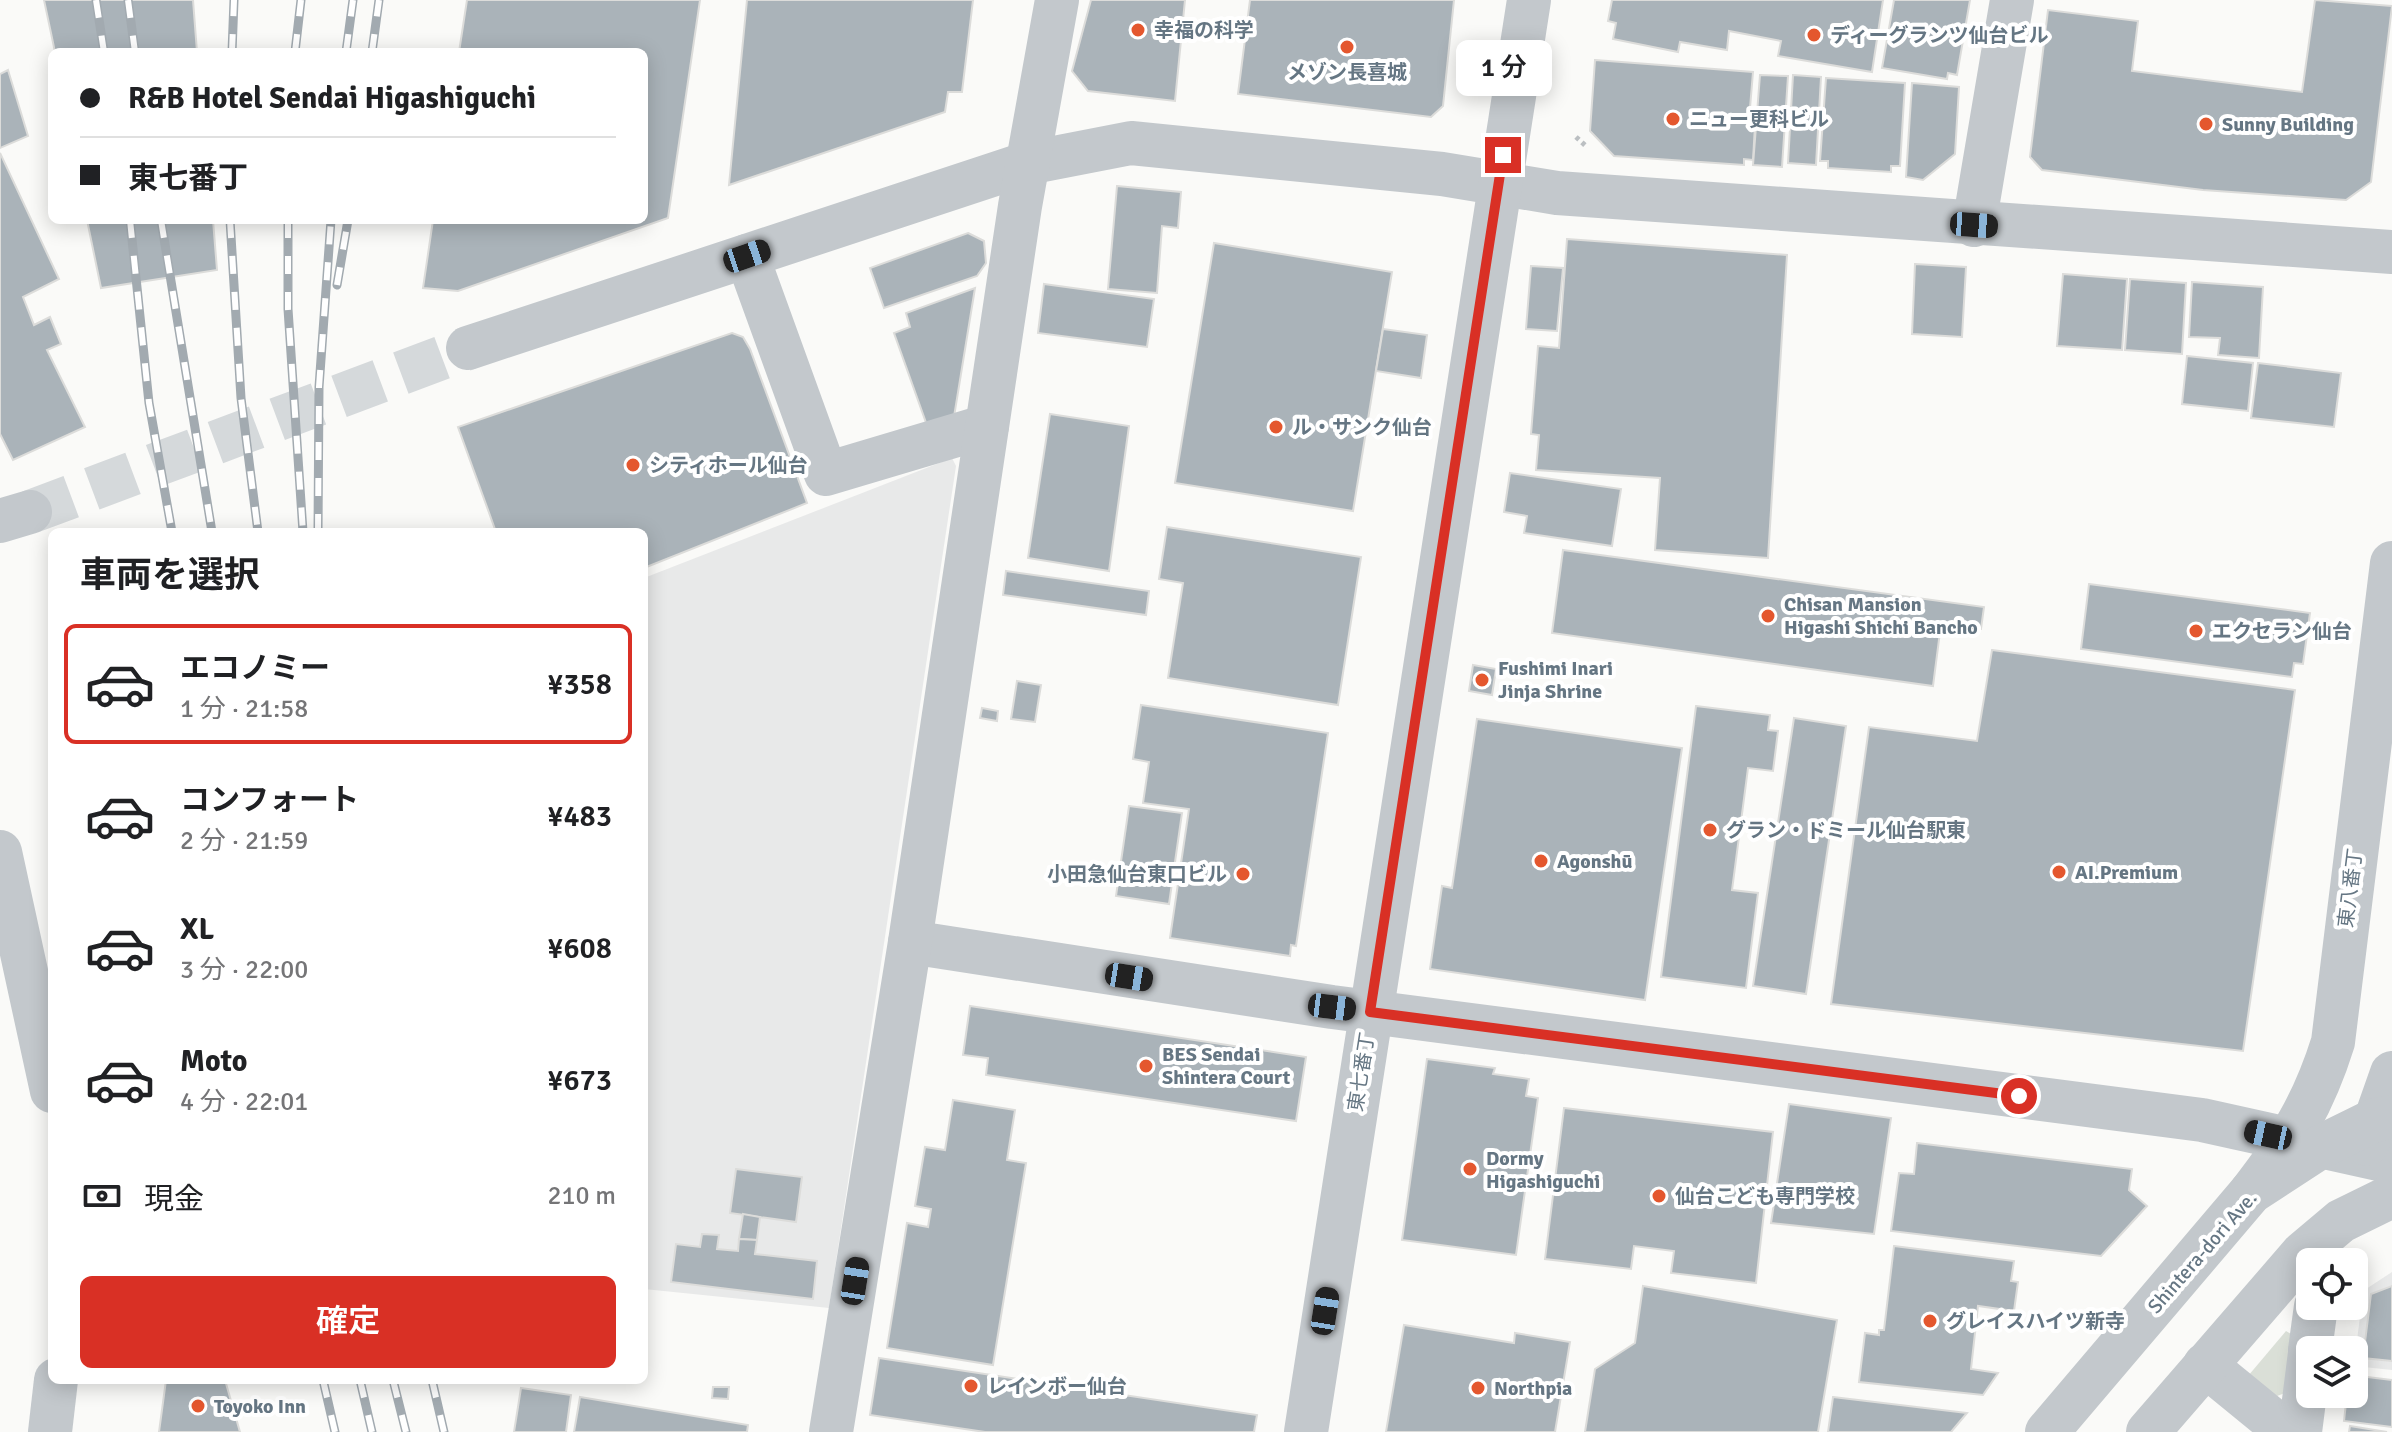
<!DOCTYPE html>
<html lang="ja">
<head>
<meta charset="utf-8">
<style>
  :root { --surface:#fff; --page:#f2f2f2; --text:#202124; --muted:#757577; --line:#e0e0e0; --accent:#d93025 }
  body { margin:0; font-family:Signika,"Noto Sans JP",sans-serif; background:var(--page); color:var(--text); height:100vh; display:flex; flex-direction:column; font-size:30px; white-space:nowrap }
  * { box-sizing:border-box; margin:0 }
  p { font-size:26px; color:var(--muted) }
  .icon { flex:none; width:44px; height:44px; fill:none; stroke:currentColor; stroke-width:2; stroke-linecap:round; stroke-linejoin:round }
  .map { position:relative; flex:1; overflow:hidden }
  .details { position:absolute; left:48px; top:528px; width:600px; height:856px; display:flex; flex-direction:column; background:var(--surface); border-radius:12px; box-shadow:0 4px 20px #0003 }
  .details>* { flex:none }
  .guide { position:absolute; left:48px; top:48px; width:600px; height:176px; border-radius:12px; box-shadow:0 4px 20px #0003; display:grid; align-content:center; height:176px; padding:0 32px; background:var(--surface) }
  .tools { position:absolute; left:2296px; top:1248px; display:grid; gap:16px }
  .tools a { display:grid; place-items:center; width:72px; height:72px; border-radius:12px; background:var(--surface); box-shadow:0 4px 20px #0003; font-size:40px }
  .end { position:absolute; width:36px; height:36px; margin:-18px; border:10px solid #d93025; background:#fff; box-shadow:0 0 0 4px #fff }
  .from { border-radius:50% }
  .bubble { position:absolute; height:56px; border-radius:12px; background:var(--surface); box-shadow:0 4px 20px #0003; font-size:26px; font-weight:600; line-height:56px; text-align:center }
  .car { position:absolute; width:24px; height:48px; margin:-24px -12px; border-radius:10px; box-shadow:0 0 6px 2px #0007; background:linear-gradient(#222 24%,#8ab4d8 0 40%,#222 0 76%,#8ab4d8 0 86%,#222 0) }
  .guide b { display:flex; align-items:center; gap:28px; height:76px; font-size:30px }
  .guide b+b { border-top:2px solid var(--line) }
  .guide i { width:20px; height:20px; background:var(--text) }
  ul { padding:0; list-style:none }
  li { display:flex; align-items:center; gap:24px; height:120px; margin:0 16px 12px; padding:0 16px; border:4px solid transparent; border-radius:12px }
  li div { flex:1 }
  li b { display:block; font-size:30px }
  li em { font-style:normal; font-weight:600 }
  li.active { border-color:var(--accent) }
  li>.icon { width:72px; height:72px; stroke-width:1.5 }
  h2 { padding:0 32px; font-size:36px; line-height:96px }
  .pay { display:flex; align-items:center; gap:20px; height:88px; padding:0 32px; font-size:30px }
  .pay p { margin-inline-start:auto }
  .primary-button { display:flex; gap:16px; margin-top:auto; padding:16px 32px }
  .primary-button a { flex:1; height:92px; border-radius:12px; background:var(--accent); color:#fff; font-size:32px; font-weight:600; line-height:92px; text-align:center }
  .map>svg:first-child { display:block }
</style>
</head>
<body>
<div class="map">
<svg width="2392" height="1432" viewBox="0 0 2392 1432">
  <rect width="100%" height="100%" fill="#fafaf8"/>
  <g fill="#e8e9e9">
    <path d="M952,458L956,466L829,1308L644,1289V578Z"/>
    <path d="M2392,1272V1370L2354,1366L2363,1291Z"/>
  </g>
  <path fill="#dadfd7" d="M2286,1331L2298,1338L2285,1393L2277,1396L2248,1376Z"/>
  <g fill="#aab3b9" stroke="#dcdcda" stroke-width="2">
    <path d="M44,0H193L197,52H55Z"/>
    <path d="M467,0H700L668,218L458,291L423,288L433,220H644V52H459Z"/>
    <path d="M747,0H973L962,92H948L945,112L729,185Z"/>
    <path d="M1091,0H1185L1175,101L1088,91L1072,71Z"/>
    <path d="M1250,0H1454L1443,106L1431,117L1238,94Z"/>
    <path d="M1612,0H1883L1872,72L1778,56L1781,41L1729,31L1727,50L1680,42L1678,52L1613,39L1616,23L1608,21Z"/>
    <path d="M1894,0H1970L1957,75L1948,73L1947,79L1882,68Z"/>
    <path d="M2315,0L2392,6L2371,182L2346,200L2203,190L2042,170L2030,157L2048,10L2138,21L2132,71L2302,92Z"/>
    <path d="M1595,60L1753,72L1750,108H1756L1753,160L1744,159V165L1614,156L1590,131Z"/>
    <path d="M8,70L28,136L0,148V74Z"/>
    <path d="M1760,75L1788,76L1782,167L1753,165Z"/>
    <path d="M1793,75L1821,77L1816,165L1788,163Z"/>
    <path d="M1826,78L1905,83L1900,166H1891V172L1828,168V161H1820Z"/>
    <path d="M1912,83L1959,87L1955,154L1923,180L1906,177Z"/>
    <path d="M0,153L59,279L23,297L34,325L50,317L61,344L47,350L85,427L13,460L0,434Z"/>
    <path d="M1117,186L1181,192L1178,228L1162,226L1157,293L1108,289Z"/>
    <path d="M87,220H213L217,270L101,288Z"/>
    <path d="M968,233L984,241L986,263L977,276L884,308L870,268Z"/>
    <path d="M1567,239L1787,255L1768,558L1655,550L1660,478L1536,470L1539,435L1531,434L1538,346L1559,348Z"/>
    <path d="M1214,243L1392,272L1353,511L1175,483Z"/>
    <path d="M1915,264L1966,267L1962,337L1912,334Z"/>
    <path d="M1531,266L1563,268L1557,331L1526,329Z"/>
    <path d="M2063,274L2127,279L2122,350L2057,346Z"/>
    <path d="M2130,279L2186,283L2182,354L2125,350Z"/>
    <path d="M2192,282L2263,287L2259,358L2218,355L2220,338L2189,337Z"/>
    <path d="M1044,284L1154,299L1147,347L1038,333Z"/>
    <path d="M975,288L953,423L929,431L894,333L910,327L906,313Z"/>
    <path d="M1383,329L1427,335L1421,378L1376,371Z"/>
    <path d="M732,333L743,337L750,349L807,503L644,568V532H496L458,427Z"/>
    <path d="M2187,356L2253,363L2248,411L2182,404Z"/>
    <path d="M2258,363L2341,373L2334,427L2251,418Z"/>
    <path d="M1050,414L1129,426L1109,571L1028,558Z"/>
    <path d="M1510,473L1621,489L1612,546L1524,533L1527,516L1504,512Z"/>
    <path d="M1167,527L1361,557L1338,705L1168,678L1183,583L1159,579Z"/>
    <path d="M1563,550L1984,607L1981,629L1941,624L1933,686L1552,633Z"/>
    <path d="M1006,571L1149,591L1146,615L1003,595Z"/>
    <path d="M2089,584L2310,613L2303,664L2294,663L2292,677L2081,649Z"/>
    <path d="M1992,650L2295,690L2243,1051L1831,1004L1869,727L1977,741Z"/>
    <path d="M1473,665L1496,669L1492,695L1469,691Z"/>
    <path d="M1017,681L1041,685L1035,722L1011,719Z"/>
    <path d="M1141,705L1328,733L1296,946L1291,945L1290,956L1170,938L1189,809L1143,803L1149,762L1133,759Z"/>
    <path d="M1696,706L1770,715L1768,730L1778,731L1773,771L1748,768L1732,890L1758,893L1746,988L1661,977Z"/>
    <path d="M982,708L998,711L997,721L980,718Z"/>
    <path d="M1794,718L1846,726L1806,994L1753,986Z"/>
    <path d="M1477,719L1682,748L1645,1000L1430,969L1442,886L1452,888Z"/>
    <path d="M1129,806L1182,813L1169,904L1116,896Z"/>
    <path d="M970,1006L1306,1057L1296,1121L986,1075L988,1058L963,1055Z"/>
    <path d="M1427,1059L1495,1068L1493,1074L1529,1079L1526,1096L1538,1098L1516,1255L1402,1240Z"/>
    <path d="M953,1100L1015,1110L1007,1160L1026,1163L993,1365L887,1348L907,1223L928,1227L931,1209L915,1206L925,1147L945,1150Z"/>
    <path d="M1789,1104L1891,1118L1874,1234L1771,1223Z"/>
    <path d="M1564,1108L1773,1132L1756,1283L1671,1273L1674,1251L1634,1246L1631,1269L1545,1259Z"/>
    <path d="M1917,1143L2132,1169L2129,1190L2147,1206L2101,1256L1891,1231L1899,1173L1914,1174Z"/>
    <path d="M736,1169L802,1177L796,1222L730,1213Z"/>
    <path d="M743,1214L760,1217L757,1240L739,1239Z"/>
    <path d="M702,1234L719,1235L717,1249L738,1251L739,1239L757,1240L755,1254L817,1261L813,1299L671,1282L676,1244L700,1247Z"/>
    <path d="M1894,1246L2014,1261L2011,1281L2018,1282L2014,1311L1978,1306L1971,1369L1998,1373L1983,1395L1859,1382L1865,1333L1879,1335V1330H1884Z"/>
    <path d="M1643,1286L1837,1320L1818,1432H1585L1595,1369L1635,1343Z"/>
    <path d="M2392,1286V1361L2363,1358L2371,1294Z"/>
    <path d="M1404,1325L1514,1343L1515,1333L1570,1342L1555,1432H1386Z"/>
    <path d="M879,1358L1257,1415L1254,1432H985L870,1415Z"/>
    <path d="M2359,1376L2392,1380V1427L2344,1421L2347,1394H2354V1382H2358Z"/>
    <path d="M166,1380H225L240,1432H159Z"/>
    <path d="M713,1387H729L728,1399L712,1398Z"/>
    <path d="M521,1388L571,1395L566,1432H514Z"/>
    <path d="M580,1397L748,1425L747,1432H574Z"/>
    <path d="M1833,1397L1967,1413L1951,1432H1828Z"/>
    <path d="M2350,1426L2387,1432H2349Z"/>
  </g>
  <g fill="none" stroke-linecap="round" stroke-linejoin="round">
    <path stroke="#d5d9db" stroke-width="44" stroke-dasharray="44 22" stroke-linecap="butt" d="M30,512L468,348"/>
    <path stroke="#bbbfc2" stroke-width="5" stroke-dasharray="4 4" stroke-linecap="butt" d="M1576,137L1587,147"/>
    <g stroke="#c3c8cc" stroke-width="44">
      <path d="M1974,225L2012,0"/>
      <path d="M747,256L826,474L987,426"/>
      <path d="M468,348L1028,163L1131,143L1442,174L1557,193L2392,252"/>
      <path d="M0,521L30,512"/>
      <path d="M0,852L52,1091"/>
      <path d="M910,942L1332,1007L2202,1120L2392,1162"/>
      <path d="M2367,1144L2392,1073"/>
      <path d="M2251,1192C2290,1142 2314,1103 2333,1042L2392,563"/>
      <path d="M2310,1350L2316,1306"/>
      <path d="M2205,1365L2287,1432"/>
      <path d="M50,1432L56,1380"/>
      <path d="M831,1432L910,942L1020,206L1057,0"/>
      <path d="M1306,1432L1529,0"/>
      <path d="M2047,1432L2251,1192L2320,1147L2375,1120L2392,1117"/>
      <path d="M2148,1432L2303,1253L2341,1221L2392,1196"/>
      <path d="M2300,1432L2310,1353"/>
    </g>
    <defs>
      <g id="rail">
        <path d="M96,0L104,52"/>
        <path d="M128,0L135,52"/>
        <path d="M232,52L234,0"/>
        <path d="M295,52L301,0"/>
        <path d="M346,52L353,0"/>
        <path d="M372,52L379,0"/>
        <path d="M130,220L149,403L172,532"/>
        <path d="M161,220L212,532"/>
        <path d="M230,220L241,398L258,532"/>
        <path d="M288,220V309L303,532"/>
        <path d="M337,285L348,220"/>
        <path d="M318,532L319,387L331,220"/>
        <path d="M323,1380L335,1432"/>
        <path d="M360,1380L372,1432"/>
        <path d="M393,1380L406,1432"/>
        <path d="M432,1380L444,1432"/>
      </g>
    </defs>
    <use href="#rail" stroke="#a2aab0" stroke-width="9"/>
    <use href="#rail" stroke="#fff" stroke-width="6" stroke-dasharray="18" stroke-linecap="butt"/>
  </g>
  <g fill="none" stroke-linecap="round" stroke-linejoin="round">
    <path stroke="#d93025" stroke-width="10" d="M1503,155L1370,1012L2019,1096"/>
  </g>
  <g fill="#e4572e" stroke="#fff" stroke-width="3">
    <circle cx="1138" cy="30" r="8"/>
    <circle cx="1814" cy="35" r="8"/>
    <circle cx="1347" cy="47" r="8"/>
    <circle cx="1673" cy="119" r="8"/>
    <circle cx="2206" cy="124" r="8"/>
    <circle cx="1276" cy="427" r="8"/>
    <circle cx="633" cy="465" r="8"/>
    <circle cx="1768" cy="616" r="8"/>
    <circle cx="2196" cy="631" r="8"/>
    <circle cx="1482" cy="680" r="8"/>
    <circle cx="1710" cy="830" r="8"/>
    <circle cx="1541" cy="861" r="8"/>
    <circle cx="2059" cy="872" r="8"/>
    <circle cx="1243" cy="874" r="8"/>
    <circle cx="1146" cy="1066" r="8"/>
    <circle cx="1470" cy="1169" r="8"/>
    <circle cx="1659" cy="1196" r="8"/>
    <circle cx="1930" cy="1321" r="8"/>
    <circle cx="971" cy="1386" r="8"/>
    <circle cx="1478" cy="1388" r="8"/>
    <circle cx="198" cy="1406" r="8"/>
  </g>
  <g text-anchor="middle" stroke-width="8" stroke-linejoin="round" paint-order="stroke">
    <g font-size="20" font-weight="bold" fill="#657683" stroke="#fff" text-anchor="start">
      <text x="1154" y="37">幸福の科学</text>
      <text x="1830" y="42">ディーグランツ仙台ビル</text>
      <text x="1347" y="79" text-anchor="middle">メゾン長喜城</text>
      <text x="1689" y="126">ニュー更科ビル</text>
      <text x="2222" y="131">Sunny Building</text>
      <text x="1292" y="434">ル・サンク仙台</text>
      <text x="649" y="472">シティホール仙台</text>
      <text x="1784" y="611">Chisan Mansion<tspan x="1784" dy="23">Higashi Shichi Bancho</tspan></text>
      <text x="2212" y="638">エクセラン仙台</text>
      <text x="1498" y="675">Fushimi Inari<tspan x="1498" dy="23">Jinja Shrine</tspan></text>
      <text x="1726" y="837">グラン・ドミール仙台駅東</text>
      <text x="1557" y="868">Agonshū</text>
      <text x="2075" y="879">AI.Premium</text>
      <text x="1227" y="881" text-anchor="end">小田急仙台東口ビル</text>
      <text x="1162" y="1061">BES Sendai<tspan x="1162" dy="23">Shintera Court</tspan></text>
      <text x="1486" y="1165">Dormy<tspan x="1486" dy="23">Higashiguchi</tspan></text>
      <text x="1675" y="1203">仙台こども専門学校</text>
      <text x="1946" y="1328">グレイスハイツ新寺</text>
      <text x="987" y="1393">レインボー仙台</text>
      <text x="1494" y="1395">Northpia</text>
      <text x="214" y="1413">Toyoko Inn</text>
    </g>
    <g font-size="20" fill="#657683" stroke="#fff">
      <text transform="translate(2350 888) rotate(-83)" y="7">東八番丁</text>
      <text transform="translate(1361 1072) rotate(-81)" y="7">東七番丁</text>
      <text transform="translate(2202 1252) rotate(-49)" y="7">Shintera-dori Ave.</text>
    </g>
  </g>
</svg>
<div class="tools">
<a><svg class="icon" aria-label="locate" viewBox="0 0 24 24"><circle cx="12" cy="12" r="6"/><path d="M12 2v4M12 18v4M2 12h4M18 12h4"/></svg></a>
<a><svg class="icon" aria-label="layers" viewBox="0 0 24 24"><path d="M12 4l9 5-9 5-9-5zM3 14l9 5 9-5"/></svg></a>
</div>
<i class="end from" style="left:2019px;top:1096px"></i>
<i class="end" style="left:1503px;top:155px"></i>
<div class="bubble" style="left:1456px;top:40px;width:96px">1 分</div>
<i class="car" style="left:1974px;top:225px;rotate:94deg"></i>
<i class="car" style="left:747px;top:256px;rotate:71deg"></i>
<i class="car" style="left:1129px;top:977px;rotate:99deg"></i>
<i class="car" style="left:1332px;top:1007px;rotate:97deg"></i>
<i class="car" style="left:2268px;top:1135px;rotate:282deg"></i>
<i class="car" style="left:855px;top:1281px;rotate:9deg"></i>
<i class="car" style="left:1325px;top:1311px;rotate:9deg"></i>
<div class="guide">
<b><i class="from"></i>R&amp;B Hotel Sendai Higashiguchi</b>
<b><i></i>東七番丁</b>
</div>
<section class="details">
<h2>車両を選択</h2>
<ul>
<li class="active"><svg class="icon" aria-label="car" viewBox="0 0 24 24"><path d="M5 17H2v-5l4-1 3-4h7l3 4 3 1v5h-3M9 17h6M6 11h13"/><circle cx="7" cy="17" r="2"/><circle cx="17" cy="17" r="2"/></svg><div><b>エコノミー</b><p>1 分 · 21:58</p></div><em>¥358</em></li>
<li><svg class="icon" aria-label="car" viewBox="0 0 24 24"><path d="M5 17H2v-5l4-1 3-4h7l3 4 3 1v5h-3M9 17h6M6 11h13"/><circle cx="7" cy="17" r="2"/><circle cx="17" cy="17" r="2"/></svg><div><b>コンフォート</b><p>2 分 · 21:59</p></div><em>¥483</em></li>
<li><svg class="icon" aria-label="car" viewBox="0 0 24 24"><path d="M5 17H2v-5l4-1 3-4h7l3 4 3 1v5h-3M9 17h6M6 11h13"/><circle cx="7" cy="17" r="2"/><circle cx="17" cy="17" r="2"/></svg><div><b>XL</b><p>3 分 · 22:00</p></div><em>¥608</em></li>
<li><svg class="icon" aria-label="car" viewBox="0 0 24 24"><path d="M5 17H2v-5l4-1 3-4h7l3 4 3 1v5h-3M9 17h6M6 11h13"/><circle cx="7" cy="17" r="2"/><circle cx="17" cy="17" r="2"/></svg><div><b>Moto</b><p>4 分 · 22:01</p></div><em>¥673</em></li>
</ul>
<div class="pay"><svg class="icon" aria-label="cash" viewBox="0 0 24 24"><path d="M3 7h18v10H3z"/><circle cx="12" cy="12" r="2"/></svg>現金<p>210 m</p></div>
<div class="primary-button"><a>確定</a></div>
</section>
</div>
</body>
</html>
